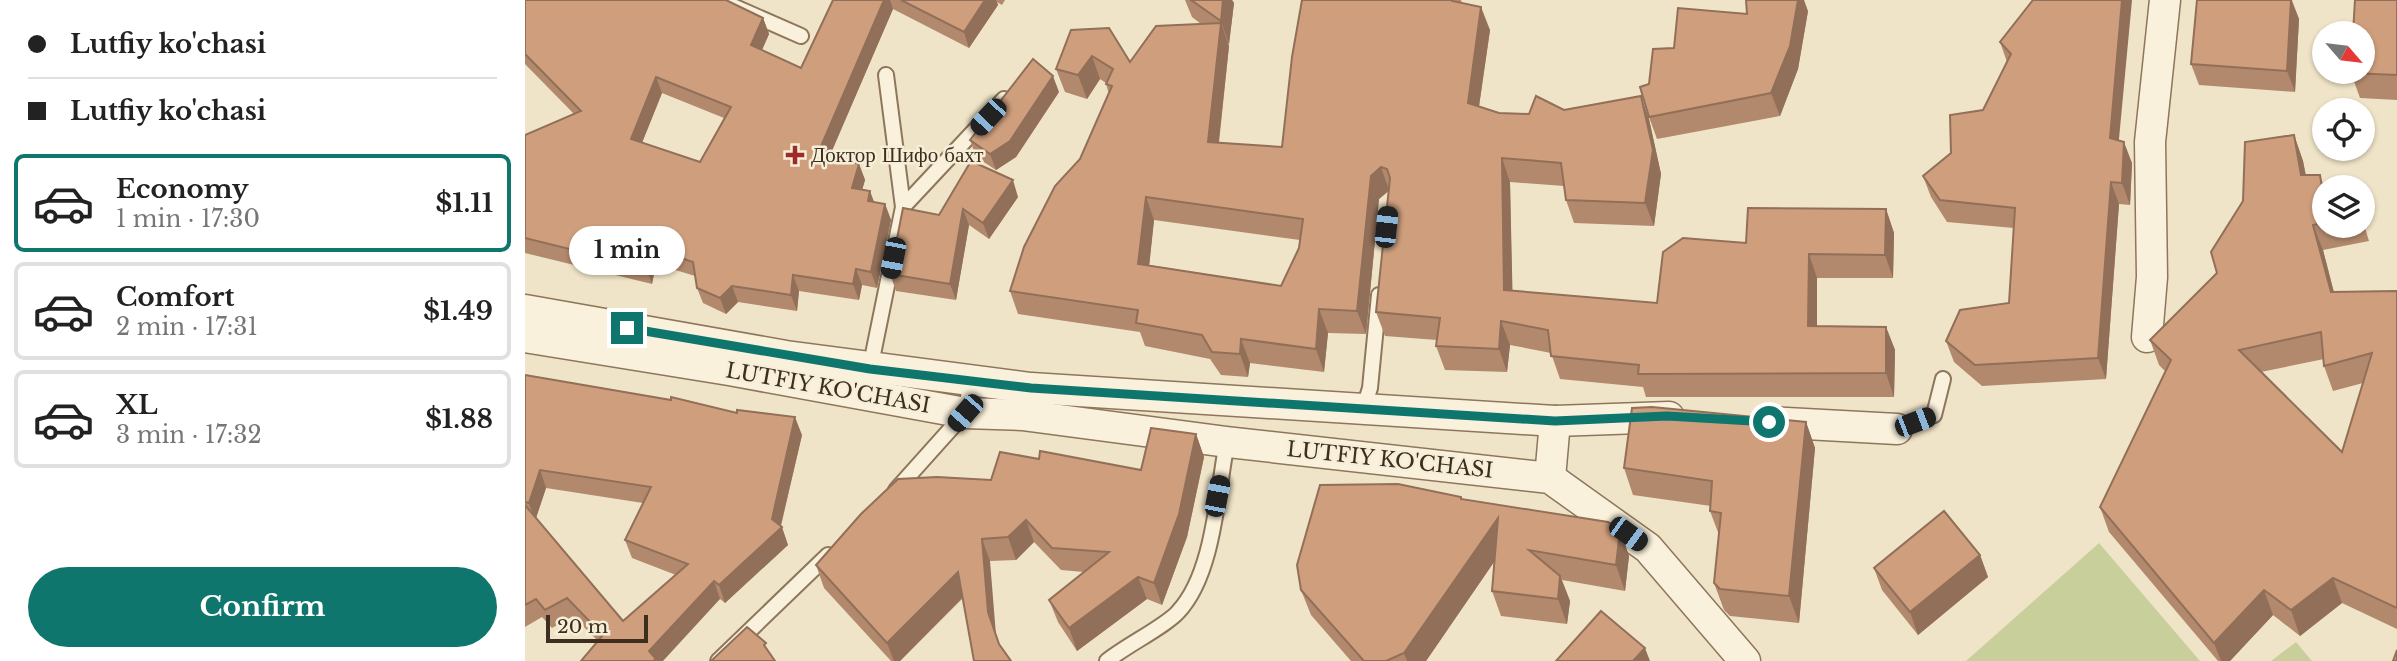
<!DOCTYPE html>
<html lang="en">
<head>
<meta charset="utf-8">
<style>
  :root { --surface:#fff; --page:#f6f6f6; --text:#222; --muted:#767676; --line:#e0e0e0; --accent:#0f766e }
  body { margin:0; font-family:"Libre Baskerville",serif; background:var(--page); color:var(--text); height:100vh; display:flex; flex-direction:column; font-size:26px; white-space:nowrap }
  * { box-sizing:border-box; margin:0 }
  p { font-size:23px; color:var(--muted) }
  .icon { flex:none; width:38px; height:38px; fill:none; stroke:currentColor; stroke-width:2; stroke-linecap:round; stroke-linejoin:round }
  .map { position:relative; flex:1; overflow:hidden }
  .panel { display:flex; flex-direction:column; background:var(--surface); width:525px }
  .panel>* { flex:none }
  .banner { display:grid; align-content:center; height:154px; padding:0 28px; background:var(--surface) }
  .needle { width:46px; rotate:118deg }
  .buttons { position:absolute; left:1787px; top:21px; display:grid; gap:14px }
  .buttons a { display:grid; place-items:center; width:63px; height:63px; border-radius:50%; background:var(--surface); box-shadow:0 2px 5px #0004; font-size:35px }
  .scale { position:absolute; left:21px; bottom:18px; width:102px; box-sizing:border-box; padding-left:7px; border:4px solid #3d2e20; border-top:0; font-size:19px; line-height:24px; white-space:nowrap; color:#3d2e20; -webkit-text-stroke:5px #f7eed8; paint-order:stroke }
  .end { position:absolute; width:32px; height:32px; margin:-16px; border:9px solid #0f766e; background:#fff; box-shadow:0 0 0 4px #fff }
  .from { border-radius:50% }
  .bubble { position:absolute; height:49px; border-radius:24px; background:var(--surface); box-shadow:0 2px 5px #0004; font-size:23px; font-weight:800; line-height:49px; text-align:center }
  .car { position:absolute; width:21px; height:42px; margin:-21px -10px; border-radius:9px; box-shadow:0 0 5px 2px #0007; background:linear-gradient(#222 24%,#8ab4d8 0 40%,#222 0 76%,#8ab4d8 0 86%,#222 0) }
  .banner b { display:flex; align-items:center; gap:24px; height:66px; font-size:26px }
  .banner b+b { border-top:2px solid var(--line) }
  .banner i { width:18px; height:18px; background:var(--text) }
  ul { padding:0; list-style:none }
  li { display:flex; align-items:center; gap:21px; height:98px; margin:0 14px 10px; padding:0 14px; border:4px solid var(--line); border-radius:10px }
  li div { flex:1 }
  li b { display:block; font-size:26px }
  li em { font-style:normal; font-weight:800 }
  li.current { border-color:var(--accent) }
  li>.icon { width:63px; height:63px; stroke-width:1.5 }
  .primary-button { display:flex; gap:14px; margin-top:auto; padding:14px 28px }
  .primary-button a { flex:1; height:80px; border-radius:42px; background:var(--accent); color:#fff; font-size:28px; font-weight:800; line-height:80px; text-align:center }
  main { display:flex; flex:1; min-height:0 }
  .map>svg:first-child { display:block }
</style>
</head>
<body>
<main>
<section class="panel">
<div class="banner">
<b><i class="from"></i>Lutfiy ko'chasi</b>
<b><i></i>Lutfiy ko'chasi</b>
</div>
<ul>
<li class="current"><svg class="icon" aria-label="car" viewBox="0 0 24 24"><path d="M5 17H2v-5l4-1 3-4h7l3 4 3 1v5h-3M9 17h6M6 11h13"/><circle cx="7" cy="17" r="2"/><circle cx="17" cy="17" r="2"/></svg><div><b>Economy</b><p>1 min · 17:30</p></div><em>$1.11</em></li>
<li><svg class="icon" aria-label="car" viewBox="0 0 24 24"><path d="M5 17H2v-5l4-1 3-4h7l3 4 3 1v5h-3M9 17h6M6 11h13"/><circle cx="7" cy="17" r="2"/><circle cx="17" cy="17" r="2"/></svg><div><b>Comfort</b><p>2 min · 17:31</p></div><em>$1.49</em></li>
<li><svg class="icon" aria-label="car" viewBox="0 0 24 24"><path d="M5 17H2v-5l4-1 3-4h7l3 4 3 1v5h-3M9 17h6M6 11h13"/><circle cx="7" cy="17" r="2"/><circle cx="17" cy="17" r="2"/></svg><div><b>XL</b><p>3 min · 17:32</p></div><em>$1.88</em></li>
</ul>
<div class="primary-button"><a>Confirm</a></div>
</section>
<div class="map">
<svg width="1872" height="661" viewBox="0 0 1872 661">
  <rect width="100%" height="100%" fill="#f0e4c8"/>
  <g fill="#c9cf9b">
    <path d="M1574,543L1675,661H1441Z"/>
    <path d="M1771,642L1787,661H1746Z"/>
  </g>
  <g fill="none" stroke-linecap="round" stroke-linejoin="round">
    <defs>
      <g id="lane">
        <path d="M194,0L276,36"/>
        <path d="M361,75L378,207"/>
        <path d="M345,369L378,207L479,99"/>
        <path d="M838,410L845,388L854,295"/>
        <path d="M1372,429L1409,415L1418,379"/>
        <path d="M371,490L440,413L446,382"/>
        <path d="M193,661L303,555"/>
        <path d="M582,661C600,646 641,626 653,612C689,574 692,493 702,442"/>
      </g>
      <g id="street">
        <path d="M0,310L261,356L506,388L1030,421L1144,417"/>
        <path d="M0,337L204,370L440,413L497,415L702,442L1025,478L1123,548L1220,661"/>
        <path d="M1622,337L1627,277L1625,142L1640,0"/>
        <path d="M1243,422L1372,429"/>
        <path d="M1025,478L1030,421"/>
      </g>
    </defs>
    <use href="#lane" stroke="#8d765c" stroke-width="18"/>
    <use href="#street" stroke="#8d765c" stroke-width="33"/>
    <use href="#lane" stroke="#faf1dc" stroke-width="14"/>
    <use href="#street" stroke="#faf1dc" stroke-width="30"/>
  </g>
  <g fill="#b2896c" fill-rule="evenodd">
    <path d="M0,0L238,18L244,34L237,50L276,68L308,0H480L477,5L472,2L473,5L444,48L368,9L305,155L334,164L340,180L337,190L349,202L360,204L366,220L352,288L337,285L334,300L274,291L272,311L213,302L201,314L178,303L172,288L170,276L131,264L127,284L0,253V135L49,114L0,64ZM137,93L199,118L175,162L117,143Z"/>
    <path d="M660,0H707L709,3L704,44L703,43L704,46L694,143L757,147L777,0H936L937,3L965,30L954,107L974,113L1004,114L1039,110L1124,119L1136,174L1129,226L1049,223L1041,200L1039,186L985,182L987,291L1132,303L1221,243L1361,209L1369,233L1368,278H1292V326L1361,327L1370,350L1369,397H1121L1118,387L1035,379L1026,353L985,345L982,372L920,370L911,346L912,340L860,336L851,312L864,191L854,199L841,334L803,333L799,372L725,363L723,377L696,375L685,359L620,346L615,332L493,314L485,291L555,159L584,94L581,84V83L575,79L562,99L540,92L531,69L546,30L605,62L676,24L667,17ZM629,220L775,240L774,248L756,286L624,265Z"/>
    <path d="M1672,0H1767L1774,19L1770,92L1674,85L1666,64Z"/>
    <path d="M1872,0V100L1835,98L1826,73Z"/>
    <path d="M1283,11L1273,69L1255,116L1132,139L1124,117V84L1149,48L1222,14Z"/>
    <path d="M1475,42L1594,141L1607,163L1605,205L1594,204L1581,379L1457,386L1429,362L1421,341L1484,303L1489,228L1422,222L1406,197L1398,176L1426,153L1458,110L1482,62Z"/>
    <path d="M534,92L491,157L471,170L451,157L445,140Z"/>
    <path d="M1769,135L1778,161L1781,175H1795L1799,187V226H1838V221L1844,241L1798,250L1809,292L1872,291V629L1817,603L1775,636L1748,615L1705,661H1693L1584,532L1575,507L1640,371L1634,365L1625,340L1692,273ZM1799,359V366L1808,391L1838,383L1817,452L1736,372Z"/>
    <path d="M493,197L464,239L444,225L431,300L371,291L365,274L414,215Z"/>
    <path d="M0,375L277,435L256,526L263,545L200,603L195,599L73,641L48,616L27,628L17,617L0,627ZM21,488L118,503L100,540L107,558L151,575L98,621L11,518Z"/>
    <path d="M1281,422L1290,448L1274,623L1205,616L1199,610L1189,583L1194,535L1185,511L1186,506L1108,495L1099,468Z"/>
    <path d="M671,434L679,457L662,537L637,605L622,599L552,651L533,622L524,600L559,572L536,570L509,542L491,560L465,561L438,598L375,661H366L299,588L291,565L466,480L514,459L616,470Z"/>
    <path d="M936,497L937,499L1095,530L1104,556L1100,591L1037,580L1045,601L1042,624L976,616L967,591L969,562L901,661H826L786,615L776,590Z"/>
    <path d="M1455,555L1463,577L1393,635L1357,590L1349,568Z"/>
  </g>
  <g fill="#916f58">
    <path d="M359,0H365L368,9L300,167L294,151Z"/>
    <path d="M460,0H471L473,5L444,48L439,32Z"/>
    <path d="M698,0H707L709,3L704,44L696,21Z"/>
    <path d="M1273,0H1279L1283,11L1273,69L1255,116L1246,93Z"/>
    <path d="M1597,0H1607L1592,160L1585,138Z"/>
    <path d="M1766,0L1774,19L1770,92L1762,71Z"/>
    <path d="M956,7L965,30L951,126L943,103Z"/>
    <path d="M238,18L244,34L232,61L226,45Z"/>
    <path d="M696,23L704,46L691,166L683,142Z"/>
    <path d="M567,56L575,79L562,99L553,75Z"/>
    <path d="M528,76L534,92L491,157L471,170L465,154Z"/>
    <path d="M131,77L137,93L112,155L106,139Z"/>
    <path d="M1116,96L1124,119L1136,174L1129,226L1120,203Z"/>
    <path d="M1769,135L1778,161L1785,200L1776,175Z"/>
    <path d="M1599,142L1607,163L1605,205L1597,183Z"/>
    <path d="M977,158L985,182L988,313L979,290Z"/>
    <path d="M334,164L340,180L333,204L327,188Z"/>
    <path d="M856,167L864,190L854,199L841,334L832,311L846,176Z"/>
    <path d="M488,180L493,197L464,239L458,223Z"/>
    <path d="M1586,182L1594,204L1581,379L1573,358Z"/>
    <path d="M345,191L351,207L343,201Z"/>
    <path d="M621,197L629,220L622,287L613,264Z"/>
    <path d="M360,204L366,220L352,288L346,272Z"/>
    <path d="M438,209L444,225L431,300L425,284Z"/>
    <path d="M1361,209L1369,233L1368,278L1360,255Z"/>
    <path d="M1788,225L1798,250L1815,317L1806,292Z"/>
    <path d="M126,248L131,264L127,284L121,268Z"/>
    <path d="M1284,254L1292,278V349L1283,326Z"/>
    <path d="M331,269L337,285L334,300L328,284Z"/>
    <path d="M268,275L274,291L272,311L266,295Z"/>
    <path d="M207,286L213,302L201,314L195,298Z"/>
    <path d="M794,309L803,333L799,372L791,349Z"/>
    <path d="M976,321L985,345L982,372L974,349Z"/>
    <path d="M1361,327L1370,350L1369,397L1361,373Z"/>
    <path d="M716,339L725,363L723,377L715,354Z"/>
    <path d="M270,417L277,435L255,528L257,527L263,545L200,603L194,585L247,519Z"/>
    <path d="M1281,422L1290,448L1274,623L1264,596Z"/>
    <path d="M671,434L679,457L662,537L637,605L629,583Z"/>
    <path d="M15,470L21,488L10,521L4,503Z"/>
    <path d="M973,518L982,543L901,661H882L879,653Z"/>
    <path d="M501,520L509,542L491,560L483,537Z"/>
    <path d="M1095,530L1104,556L1100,591L1091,565Z"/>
    <path d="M457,539L465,561L471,635L463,612Z"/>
    <path d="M1455,555L1463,577L1393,635L1385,612Z"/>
    <path d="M433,572L441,594L375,661H369L362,643Z"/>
    <path d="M1035,576L1045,601L1042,624L1033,599Z"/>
    <path d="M613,577L622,599L552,651L544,628Z"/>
    <path d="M1808,578L1817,603L1775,636L1766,610Z"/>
    <path d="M189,581L195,599L138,661H127L124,651Z"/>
    <path d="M1739,590L1748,615L1705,661H1696L1689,643Z"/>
    <path d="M1120,648L1125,661H1108Z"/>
  </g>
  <g fill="#cf9f7d" stroke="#916f58" stroke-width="2" fill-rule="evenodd">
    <path d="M0,0H201L238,18L226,45L276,68L308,0H359L294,151L334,164L327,188L345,191L343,201L360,204L346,272L331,269L328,284L268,275L266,295L207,286L195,298L172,288L168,262L126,248L121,268L0,238V135L56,111L0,54ZM131,77L206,107L175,162L106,139Z"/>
    <path d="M376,0H460L439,32Z"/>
    <path d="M666,0H698L696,21Z"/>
    <path d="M777,0H927V1L956,7L943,103L974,113L1004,114L1011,96L1039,110L1116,96L1128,150L1120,203L1041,200L1036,163L977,158L979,290L1132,303L1138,252L1158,238L1221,243L1223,208L1361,209L1360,255L1284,254L1283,326L1361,327V373L1113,374L1114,365L1026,356L1023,330L976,321L974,349L911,346L915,318L851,312L865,178L862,169L856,167L846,176L832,311L794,309L791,349L716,339L715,354L687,352L677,335L611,323L613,310L485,291L499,247L530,186L555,159L587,86L581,84L588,69L567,56L553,75L531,69L546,30L584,28L605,62L631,26L696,23L683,142L757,147L767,57ZM621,197L778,219L774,248L756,286L613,264Z"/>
    <path d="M1221,0H1273L1265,46L1246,93L1124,117L1115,87L1124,84L1128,49L1149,48L1153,8L1222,14Z"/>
    <path d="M1508,0H1597L1585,138L1599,142L1597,183L1586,182L1573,358L1450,365L1421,341L1435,310L1484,303L1490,208L1415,200L1398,176L1426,153L1425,115L1458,110L1486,54L1475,42Z"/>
    <path d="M1672,0H1766L1762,71L1666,64Z"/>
    <path d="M1830,0H1872V75L1826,73L1838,72V33H1828Z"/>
    <path d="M508,59L528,76L485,141L465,154L445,140Z"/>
    <path d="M1769,135L1776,175H1795L1797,188H1799V223L1788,225L1806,292L1872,291V608L1808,578L1766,610L1739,590L1689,643L1575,507L1646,360L1625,340L1692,273L1686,252L1718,201L1720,142ZM1796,332L1799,366L1847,353L1817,452L1714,350Z"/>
    <path d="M446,161L488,180L458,223L438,209L425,284L365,274L378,208L414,215Z"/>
    <path d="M1825,185V187H1806Z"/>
    <path d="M0,375L146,400V397L212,413V410L270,417L247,519L257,527L194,585L189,581L124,651L131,659L128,661H56L78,635L42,598L20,610L11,599L0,605V505L98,621L163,564L100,540L126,487L15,470L4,503L0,502Z"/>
    <path d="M1127,407L1281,422L1264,596L1195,589L1189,583L1196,513L1185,511L1187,481L1099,468L1107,408Z"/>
    <path d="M626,428L671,434L654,514L629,583L613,577L544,628L524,600L584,552L527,548L501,520L483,537L457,539L463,612L474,644L486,661H449L433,572L362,643L291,565L336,514L373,479L412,477L466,480L475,452L514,459L515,451L616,470Z"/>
    <path d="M873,484L936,497V499L1083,522L1095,530L1091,565L1004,550L1035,576L1033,599L967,591L973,518L879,653L861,661H839L776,590L772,565L795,485Z"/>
    <path d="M1419,511L1455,555L1385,612L1349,568Z"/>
    <path d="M1076,611L1120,648L1108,661H1031Z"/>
    <path d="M222,627L241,643L239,645L250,661H186Z"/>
    <path d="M1872,650V661H1868Z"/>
  </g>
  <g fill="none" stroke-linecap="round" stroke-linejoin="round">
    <path stroke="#0f766e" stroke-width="9" d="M102,328L345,369L506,388L1030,421L1142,416L1244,422"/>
  </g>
  <path fill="#9e2a2b" stroke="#f7eed8" stroke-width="2.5" d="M266.5 144.5h7v7h7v7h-7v7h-7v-7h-7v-7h7z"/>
  <g text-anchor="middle" stroke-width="5" stroke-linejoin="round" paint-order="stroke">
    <g font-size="21" fill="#3d2e20" stroke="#f7eed8" text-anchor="start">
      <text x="286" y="162">Доктор Шифо бахт</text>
    </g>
    <g font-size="21" fill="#3d2e20" stroke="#f7eed8">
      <text transform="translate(303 388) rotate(10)" y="7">LUTFIY KO'CHASI</text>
      <text transform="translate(865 460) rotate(6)" y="7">LUTFIY KO'CHASI</text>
    </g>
  </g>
</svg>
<div class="buttons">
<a><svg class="needle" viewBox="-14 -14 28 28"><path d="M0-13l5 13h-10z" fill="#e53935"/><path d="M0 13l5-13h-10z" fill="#767676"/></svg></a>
<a><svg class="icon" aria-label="locate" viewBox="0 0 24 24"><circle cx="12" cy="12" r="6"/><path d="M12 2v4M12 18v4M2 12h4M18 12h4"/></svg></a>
<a><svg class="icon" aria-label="layers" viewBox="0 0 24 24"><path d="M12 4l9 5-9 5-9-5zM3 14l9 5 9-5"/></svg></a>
</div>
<div class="scale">20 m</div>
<i class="end from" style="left:1244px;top:422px"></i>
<i class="end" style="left:102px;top:328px"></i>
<div class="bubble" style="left:44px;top:226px;width:116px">1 min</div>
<i class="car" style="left:463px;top:117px;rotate:223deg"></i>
<i class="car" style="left:861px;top:227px;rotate:6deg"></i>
<i class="car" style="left:368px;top:258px;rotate:191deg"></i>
<i class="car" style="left:440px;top:413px;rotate:221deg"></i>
<i class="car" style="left:1390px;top:422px;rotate:69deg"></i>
<i class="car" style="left:692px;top:496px;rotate:11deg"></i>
<i class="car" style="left:1103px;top:534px;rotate:126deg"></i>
</div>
</main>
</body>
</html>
